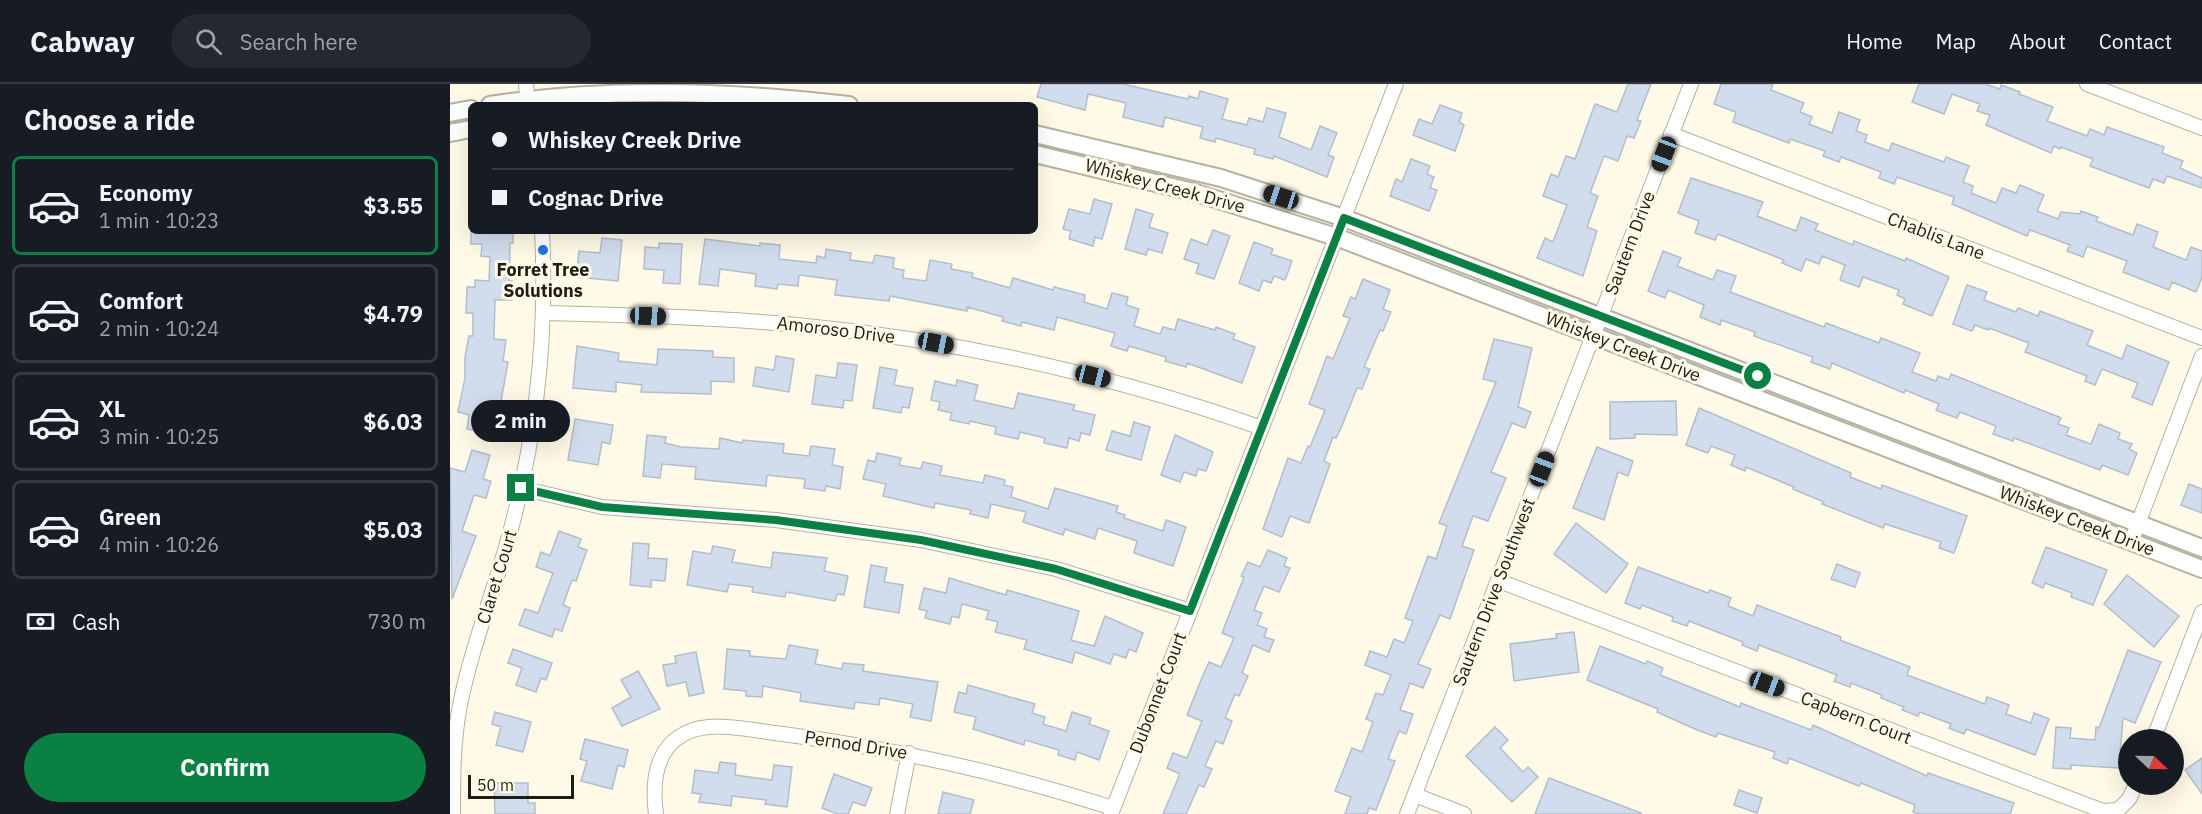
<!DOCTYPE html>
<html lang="en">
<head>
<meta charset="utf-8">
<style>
  :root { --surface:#171b24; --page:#242831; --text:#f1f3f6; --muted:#9ea1a6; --line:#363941; --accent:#0b8043 }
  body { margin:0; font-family:"IBM Plex Sans",sans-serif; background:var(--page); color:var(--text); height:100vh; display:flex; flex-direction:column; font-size:22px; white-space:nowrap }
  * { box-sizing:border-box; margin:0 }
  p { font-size:20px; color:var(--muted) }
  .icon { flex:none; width:33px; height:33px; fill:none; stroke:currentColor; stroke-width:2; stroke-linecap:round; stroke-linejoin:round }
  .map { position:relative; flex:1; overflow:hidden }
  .panel { display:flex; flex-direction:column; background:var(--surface); width:450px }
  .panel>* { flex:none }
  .top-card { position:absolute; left:18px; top:18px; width:570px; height:132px; border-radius:9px; box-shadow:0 6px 24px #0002; display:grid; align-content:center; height:132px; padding:0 24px; background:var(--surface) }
  .needle { width:39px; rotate:112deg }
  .buttons { position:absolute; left:1668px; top:645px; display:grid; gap:12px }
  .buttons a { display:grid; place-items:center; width:66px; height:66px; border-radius:50%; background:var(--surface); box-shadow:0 6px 24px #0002; font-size:30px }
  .scale { position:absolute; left:18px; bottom:15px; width:106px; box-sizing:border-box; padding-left:6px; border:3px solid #1e1c15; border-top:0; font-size:16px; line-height:21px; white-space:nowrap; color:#1e1c15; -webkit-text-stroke:4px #fffae7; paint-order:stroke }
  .end { position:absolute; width:27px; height:27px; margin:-14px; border:8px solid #0b8043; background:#fff; box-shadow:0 0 0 3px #fff }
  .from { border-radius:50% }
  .bubble { position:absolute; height:42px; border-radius:21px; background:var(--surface); box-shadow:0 6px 24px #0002; font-size:20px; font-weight:700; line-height:42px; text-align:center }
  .car { position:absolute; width:18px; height:36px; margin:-18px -9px; border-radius:8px; box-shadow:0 0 4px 2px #0007; background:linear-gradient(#222 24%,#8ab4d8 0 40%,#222 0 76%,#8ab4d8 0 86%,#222 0) }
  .top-card b { display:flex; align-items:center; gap:21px; height:57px; font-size:22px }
  .top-card b+b { border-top:2px solid var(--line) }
  .top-card i { width:15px; height:15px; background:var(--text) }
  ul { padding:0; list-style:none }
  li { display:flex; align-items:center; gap:18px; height:99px; margin:0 12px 9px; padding:0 12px; border:3px solid var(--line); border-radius:9px }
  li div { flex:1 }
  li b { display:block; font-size:22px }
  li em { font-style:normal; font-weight:700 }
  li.active { border-color:var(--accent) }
  li>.icon { width:54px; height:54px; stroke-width:1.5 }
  h2 { padding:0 24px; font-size:27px; line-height:72px }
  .pay { display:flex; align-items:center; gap:15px; height:66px; padding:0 24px; font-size:22px }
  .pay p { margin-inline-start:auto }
  .action { display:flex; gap:12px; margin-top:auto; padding:12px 24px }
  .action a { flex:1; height:69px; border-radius:36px; background:var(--accent); color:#fff; font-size:24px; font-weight:700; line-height:69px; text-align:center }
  header { display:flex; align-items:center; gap:36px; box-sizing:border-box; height:84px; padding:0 30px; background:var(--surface); border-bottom:2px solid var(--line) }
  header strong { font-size:28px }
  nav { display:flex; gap:33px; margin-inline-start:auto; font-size:21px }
  .search { width:420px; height:54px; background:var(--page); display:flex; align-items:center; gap:15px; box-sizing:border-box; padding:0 21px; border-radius:33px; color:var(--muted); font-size:22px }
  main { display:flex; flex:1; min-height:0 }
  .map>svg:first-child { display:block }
</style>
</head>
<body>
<header>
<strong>Cabway</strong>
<div class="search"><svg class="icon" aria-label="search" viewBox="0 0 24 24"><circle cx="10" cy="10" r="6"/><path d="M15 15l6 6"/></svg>Search here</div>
<nav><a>Home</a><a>Map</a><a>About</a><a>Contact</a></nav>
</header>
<main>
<section class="panel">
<h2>Choose a ride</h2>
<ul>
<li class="active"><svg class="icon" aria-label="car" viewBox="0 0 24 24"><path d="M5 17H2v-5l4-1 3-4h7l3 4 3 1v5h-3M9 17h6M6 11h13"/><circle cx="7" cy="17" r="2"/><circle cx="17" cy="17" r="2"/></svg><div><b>Economy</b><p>1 min · 10:23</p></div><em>$3.55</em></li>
<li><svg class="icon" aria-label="car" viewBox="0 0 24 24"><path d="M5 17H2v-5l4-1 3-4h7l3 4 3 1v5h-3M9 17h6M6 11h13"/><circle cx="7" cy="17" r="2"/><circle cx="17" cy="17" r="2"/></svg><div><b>Comfort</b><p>2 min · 10:24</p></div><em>$4.79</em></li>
<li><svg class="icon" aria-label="car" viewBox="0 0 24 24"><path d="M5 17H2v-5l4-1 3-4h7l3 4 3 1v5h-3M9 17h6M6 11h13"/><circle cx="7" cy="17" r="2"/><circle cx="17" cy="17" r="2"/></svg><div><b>XL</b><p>3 min · 10:25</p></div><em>$6.03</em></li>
<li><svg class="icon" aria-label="car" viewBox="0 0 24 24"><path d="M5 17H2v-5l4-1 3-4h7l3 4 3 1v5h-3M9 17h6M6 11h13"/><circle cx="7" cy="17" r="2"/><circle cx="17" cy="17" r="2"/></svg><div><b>Green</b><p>4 min · 10:26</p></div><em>$5.03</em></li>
</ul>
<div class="pay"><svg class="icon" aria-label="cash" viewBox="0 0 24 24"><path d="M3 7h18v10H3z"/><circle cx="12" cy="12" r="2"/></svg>Cash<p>730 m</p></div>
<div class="action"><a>Confirm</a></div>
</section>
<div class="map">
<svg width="1752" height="730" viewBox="0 0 1752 730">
  <rect width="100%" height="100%" fill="#fffae7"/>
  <g fill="#d1dced" stroke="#b2bdcd" stroke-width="1.5">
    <path d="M591,0H673L738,15L739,12L748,15L750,7L778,15L772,35L797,41L799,34L813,38L817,24L836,29L829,53L861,66L870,42L887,49L878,71L884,73L877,93L824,72L823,75L804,70L805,65L766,54L765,58L750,54L753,43L715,33L713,43L673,33L676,19L638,10L635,26L587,13Z"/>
    <path d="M1178,0H1201L1187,36L1191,37L1184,54L1177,52L1168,77L1154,72L1140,109L1148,112L1137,143L1147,147L1133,192L1087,174L1095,154L1103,158L1117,121L1093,112L1101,90L1108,93L1116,72L1125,75L1145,20L1167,28Z"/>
    <path d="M1271,0H1323L1321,6L1354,19L1350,28L1362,33L1359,40L1382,49L1389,28L1410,36L1406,47L1417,51L1415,58L1439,67L1442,59L1494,78L1496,73L1519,82L1513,98L1523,102L1521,109L1546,119L1552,104L1566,109L1570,101L1594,111L1587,127L1608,135L1611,128L1630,130L1631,127L1648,133L1646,137L1683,151L1687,140L1708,148L1703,163L1736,176L1741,163L1752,167V193L1746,208L1722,198L1719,206L1673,188L1677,177L1637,162L1633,173L1617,167L1620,161L1580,146L1577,152L1502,120L1504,113L1447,93L1444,100L1429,94L1431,88L1391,73L1389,78L1373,72L1375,67L1340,55L1339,59L1283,38L1286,28L1264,20Z"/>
    <path d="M1469,0H1535L1550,5L1551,1L1570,8L1569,10L1603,23L1597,37L1637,52L1640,45L1654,51L1657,43L1714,63L1712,69L1733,77L1730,84L1752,94V104L1717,92L1714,99L1703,95L1699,104L1640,82L1643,75L1611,63L1610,65L1604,62L1601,69L1536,41L1540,31L1527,27L1530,20L1502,10L1494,30L1462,18Z"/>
    <path d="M990,21L1012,29L1009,38L1014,41L1005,67L963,51L969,35L982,40Z"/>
    <path d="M961,75L980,82L977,90L984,93L980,104L987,106L979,127L940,112L946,95L952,98Z"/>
    <path d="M1241,94L1313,118L1307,132L1346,147L1351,133L1368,140L1365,146L1403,161L1404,157L1455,177L1456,174L1499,193L1482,232L1453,220L1455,215L1447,211L1449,206L1413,193L1409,203L1390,196L1395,181L1372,172L1369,180L1356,175L1351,187L1332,179L1334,176L1268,150L1265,156L1245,149L1249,137L1228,129Z"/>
    <path d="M644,115L662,120L652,155L645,153L643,162L619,155L621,147L613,145L619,125L640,130Z"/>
    <path d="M686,125L703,130L699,143L718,149L712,169L698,165L696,171L675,165Z"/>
    <path d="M763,146L780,152L764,195L746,189L749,180L734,175L741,155L757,161Z"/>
    <path d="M21,147H63V159H60L59,197H62V216H45L44,255L56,256L53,277L58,278L45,351L17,345L19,331L8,328L15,294V273L19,252H23V229H16L17,203H25V196L39,197L40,173L31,172L32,160H21Z"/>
    <path d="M152,154L172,156L168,197L126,193L129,167L150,169Z"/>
    <path d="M255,155L310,162V159L330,161L329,175L366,179L367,172L375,174L376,165L401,169L400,176L423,179L425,171L444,174L443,184L454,186L453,194L476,197L480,176L502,180L501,185L523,189L522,193L560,204L563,194L603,206L604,203L635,211L634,218L657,225L662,209L678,213L676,221L689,225L684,242L710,250L713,243L725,246L728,235L765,246L766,243L785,250L783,255L805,263L792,299L737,279L736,283L715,277L716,273L679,262L677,267L661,262L665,249L607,233L604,246L572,238L571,242L552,237L553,233L517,223V227L440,212L439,217L385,211L387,196L349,191L348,202L328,200L327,205L305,202L306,190L270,185L268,202L249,200Z"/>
    <path d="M804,158L823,165L821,170L842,177L835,196L824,192L821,199L813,196L809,207L789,199Z"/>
    <path d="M209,159L232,160L230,200L213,199L214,186L194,185L195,163L209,164Z"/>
    <path d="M1213,167L1231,174L1227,182L1263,196L1267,186L1286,192L1280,208L1374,243L1376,239L1429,259L1431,254L1470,269L1462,288L1486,297L1488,292L1499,296L1501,290L1611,334L1608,340L1619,344L1616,351L1641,360L1649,340L1670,349L1668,355L1682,360L1679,365L1687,369L1678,391L1652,381L1650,386L1564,354L1563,357L1543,350L1546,342L1510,328L1507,334L1486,326L1489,320L1455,306L1454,309L1382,279L1380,285L1361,278L1363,273L1304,252L1305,248L1271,236L1270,241L1250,233L1254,221L1218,206L1215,214L1198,207Z"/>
    <path d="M913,195L940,206L933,225L941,228L933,247L930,246L914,283L920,285L912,305L907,304L891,344L886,354L883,353L874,377L880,380L859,439L840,432L832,453L813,445L838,374L851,379L858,362L860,363L875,326L859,320L877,272L883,275L900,234L893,232L901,213L905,215Z"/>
    <path d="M1517,201L1537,208L1534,216L1566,228L1568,224L1588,232L1590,227L1643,247L1637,261L1672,275L1677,261L1719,278L1702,321L1682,313L1688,299L1652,285L1645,301L1635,297L1637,292L1575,268L1579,259L1539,244L1538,246L1525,241L1522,247L1503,240Z"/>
    <path d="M1044,255L1082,264L1068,323L1081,328L1075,344L1062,339L1041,388L1056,394L1038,437L1023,432L1012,462L1024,466L1000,535L990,531L968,580L981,585L973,604L960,599L950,626L963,630L956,650L949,647L938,675L945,677L926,726L919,724L917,730H895L901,713L885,707L902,664L912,668L923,638L916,635L926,609L933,611L941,591L915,581L920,567L937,573L944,555L954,559L963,537L955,534L978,472L986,475L997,442L989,439L1046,298L1033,295Z"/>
    <path d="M127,262L169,269L168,277L207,281L208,265L263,267V273L284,274V298L261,297V310L191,308L192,301L166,298V308L123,304Z"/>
    <path d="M326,272L344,275L339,308L303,302L306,283L324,286Z"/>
    <path d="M388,279L407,281L402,317L394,316L393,324L362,320L366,291L386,294Z"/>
    <path d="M430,283L447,286L444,301L463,304L459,324L452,323L451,329L423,324Z"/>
    <path d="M507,296L528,301L524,316L564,325L568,309L625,321L623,326L645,331L640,351L631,349L629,357L619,354L617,364L594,359L595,354L570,348L568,355L545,350L546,343L520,337L519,340L500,336L502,329L488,326L490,318L481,316L485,297L506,302Z"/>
    <path d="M1226,317L1227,351L1185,350V354L1160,355V318Z"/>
    <path d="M1249,324L1401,389L1400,393L1431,405L1432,401L1517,432L1504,469L1489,464L1491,458L1435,440L1433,444L1372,420L1374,418L1343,405L1344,403L1296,383L1295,387L1281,381L1285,371L1261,362L1258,369L1236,361Z"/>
    <path d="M125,335L163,341L160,360L152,358L148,381L118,376Z"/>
    <path d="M684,338L700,343L691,376L656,366L662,347L680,352Z"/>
    <path d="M197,351L216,353L215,359L231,363L269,365L270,354L292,359L293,356L334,360L333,369L359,372L361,362L385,365L382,381L393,383L390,405L376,402L375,407L354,404L355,395L317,391L316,402L245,395L246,383L212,380L210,394L193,392Z"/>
    <path d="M725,351L763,368L756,387L748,385L746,392L734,388L730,398L711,391Z"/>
    <path d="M1147,363L1183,377L1178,392L1168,388L1154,436L1123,424Z"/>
    <path d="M22,366L40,371L33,395L41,397L36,414L24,411L12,447L26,452L2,515L0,384L15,388Z"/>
    <path d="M427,369L451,374L449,381L471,385L473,378L492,382L490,391L533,399L535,391L555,396L554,401L563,403L561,413L598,425L605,404L668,422L666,428L675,431L674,434L713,447L716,436L736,443L723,482L684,469L687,457L648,444L645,455L615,445L613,451L573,438L576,428L541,420L538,434L520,430L521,426L485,419L484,424L433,412L436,400L413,395L418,376L425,378Z"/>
    <path d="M1739,400L1752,405V429L1731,421Z"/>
    <path d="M1126,439L1178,480L1156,509L1104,470Z"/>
    <path d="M109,447L131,455L128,463L137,466L126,497L122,496L113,521L120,524L112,547L105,545L102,553L69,541L75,525L88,529L103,489L86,483L91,468L100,472Z"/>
    <path d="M183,459L199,460L198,474L217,475L215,497L201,496V503L180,501Z"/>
    <path d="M263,462L285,466L282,478L321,484L323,468L377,474L374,487L398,492L394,511L387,510L385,517L336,508L335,513L302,508L303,503L279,500L277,508L237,501L243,467L261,470Z"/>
    <path d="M1596,463L1657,486L1643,521L1621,513L1622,509L1595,499L1593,504L1582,499Z"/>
    <path d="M818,466L837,474L834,482L840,484L829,508L814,502L804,526L812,529L807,541L817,545L814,553L824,556L819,568L803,561L792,589L798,592L789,612L785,610L775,634L782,637L773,660L766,657L755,682L762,685L754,703L749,701L736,730H713L730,690L717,684L723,669L737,674L752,637L737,631L751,596L759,578L771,583L784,554L772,549L794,493L791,492L798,478L810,483Z"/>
    <path d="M1387,480L1410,489L1405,503L1381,495Z"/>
    <path d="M421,481L437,484L434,498L453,501L449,529L414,523Z"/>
    <path d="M1188,483L1258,509L1260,506L1281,514L1278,522L1303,532L1307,521L1391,553L1390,556L1460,583L1457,591L1535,620L1537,613L1559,621L1556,630L1581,639L1584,629L1599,635L1585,671L1516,645L1514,650L1499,644L1501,640L1470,628L1468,632L1452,626L1454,623L1431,614L1432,611L1401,599L1400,603L1384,597L1387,591L1309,561L1307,567L1292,561L1293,558L1239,537L1237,542L1222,537L1223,533L1192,521L1190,525L1175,519Z"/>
    <path d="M1677,491L1729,532L1704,563L1654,520Z"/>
    <path d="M499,494L556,511L557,506L629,527L621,556L644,562L655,532L693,549L686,568L679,565L676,574L664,570L660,580L625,568L622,579L574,565L577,556L545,548L548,538L536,535L539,527L512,520L509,534L502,532L500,540L475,534L477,527L469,525L474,504L496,509Z"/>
    <path d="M1124,548L1129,588L1064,597L1060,560L1107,554L1106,550Z"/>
    <path d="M339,561L368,566L365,580L392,585L393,579L414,581L413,587L488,598L481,637L460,633L463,620L430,614L429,621L405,618L404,625L350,617L351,609L313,602L312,613L296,612V607L274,605L277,565L300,567V572L336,575Z"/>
    <path d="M1150,562L1196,580L1197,577L1213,584L1210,591L1290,623L1291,619L1361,646L1363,641L1477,692L1478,689L1564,719L1560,730H1469L1463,728L1465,721L1411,699L1409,702L1339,674L1337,680L1323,674L1325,668L1268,649L1266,653L1245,645L1207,628L1208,625L1137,596Z"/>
    <path d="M63,565L102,579L96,596L91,594L86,608L66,601L72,584L58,579Z"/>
    <path d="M1678,566L1711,578L1685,639L1673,634L1669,684L1621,681V685L1603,684L1606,643L1621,644L1620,654L1645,656L1646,643L1649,644Z"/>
    <path d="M246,568L254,609L239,612L236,598L217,602L213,581L226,579L225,572Z"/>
    <path d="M188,587L210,625L172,642L162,624L181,613L171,596Z"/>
    <path d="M518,601L585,620L582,629L595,633L593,640L616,647L622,628L641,634L639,640L659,647L649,676L627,668L625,676L608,671L609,666L575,656L574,661L523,645L526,633L504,628L509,608L516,610Z"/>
    <path d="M45,628L81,638L73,668L46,661L51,643L42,640Z"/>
    <path d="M1045,643L1058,656L1050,664L1073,688L1078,683L1088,693L1062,718L1016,672Z"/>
    <path d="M135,655L178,666L174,683L168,681L162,705L131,697L137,677L130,675Z"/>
    <path d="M1752,674V710L1735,686Z"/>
    <path d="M270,678L286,680L285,691L322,696L324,681L342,683L337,723L315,720L316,716L282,712L281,722L249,718L251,710L242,709L245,686L268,689Z"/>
    <path d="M384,690L422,704L415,722L403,718L398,730H388L372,724Z"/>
    <path d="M1099,694L1191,729L1190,730H1085Z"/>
    <path d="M44,699H78V719H85V730H45Z"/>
    <path d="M1289,706L1312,714L1307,729L1284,721Z"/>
    <path d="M493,708L524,716L520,730H488Z"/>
  </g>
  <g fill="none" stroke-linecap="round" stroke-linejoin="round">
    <defs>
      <g id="minor">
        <path d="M76,0L78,21"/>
        <path d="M1637,0L1752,44"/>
        <path d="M1221,50L1752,254"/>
        <path d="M93,229C177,231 262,233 347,241C505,256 662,291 812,344"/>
        <path d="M71,404L152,423L326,436L471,456L606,485L740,527"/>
        <path d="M1681,458L1752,272"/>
        <path d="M1049,497L1653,727L1668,726L1679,715L1686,700"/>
        <path d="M1703,656L1752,528"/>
        <path d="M965,711L1014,730"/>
        <path d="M3,730C3,693 3,657 10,621C22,560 47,501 62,441C87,346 97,245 92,147"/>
        <path d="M206,730C202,700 205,665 234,650C261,635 304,647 333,650C451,666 550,688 663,724"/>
        <path d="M447,730L459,669"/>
        <path d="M661,730L946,0"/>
        <path d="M957,730L1241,0"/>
      </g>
      <g id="tertiary">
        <path d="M40,21C158,3 280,7 399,21"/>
        <path d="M0,29L21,25"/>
        <path d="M0,49L21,45"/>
        <path d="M585,50L771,94L894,134L1752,464"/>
        <path d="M585,70L743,108L886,153L1752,485"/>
      </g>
    </defs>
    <use href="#minor" stroke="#b6b29f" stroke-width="16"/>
    <use href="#tertiary" stroke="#b6b29f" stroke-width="20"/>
    <use href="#minor" stroke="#fff" stroke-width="14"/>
    <use href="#tertiary" stroke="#fff" stroke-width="16"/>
  </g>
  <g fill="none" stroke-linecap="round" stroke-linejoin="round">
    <path stroke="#0b8043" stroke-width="8" d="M71,404L152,423L326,436L471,456L606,485L740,527L894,134L1308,292"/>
  </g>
  <circle fill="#2374df" stroke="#fffae7" stroke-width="2" cx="93" cy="166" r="6"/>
  <g text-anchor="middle" stroke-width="6" stroke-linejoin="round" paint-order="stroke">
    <g font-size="18" fill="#1e1c15" stroke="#fffae7">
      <text transform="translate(715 102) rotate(15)" y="6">Whiskey Creek Drive</text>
      <text transform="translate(1486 152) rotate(21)" y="6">Chablis Lane</text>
      <text transform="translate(1180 159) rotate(-69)" y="6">Sautern Drive</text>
      <text transform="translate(386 246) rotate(7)" y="6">Amoroso Drive</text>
      <text transform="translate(1173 263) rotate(21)" y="6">Whiskey Creek Drive</text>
      <text transform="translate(1627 437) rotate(21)" y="6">Whiskey Creek Drive</text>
      <text transform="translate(47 493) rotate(-73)" y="6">Claret Court</text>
      <text transform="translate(1044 508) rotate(-69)" y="6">Sautern Drive Southwest</text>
      <text transform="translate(708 609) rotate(-69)" y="6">Dubonnet Court</text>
      <text transform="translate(1406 634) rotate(21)" y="6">Capbern Court</text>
      <text transform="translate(406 661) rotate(9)" y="6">Pernod Drive</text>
    </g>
    <g font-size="18" font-weight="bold" fill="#1e1c15" stroke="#fffae7">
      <text x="93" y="192">Forret Tree<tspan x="93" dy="21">Solutions</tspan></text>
    </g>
  </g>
</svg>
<div class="buttons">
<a><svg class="needle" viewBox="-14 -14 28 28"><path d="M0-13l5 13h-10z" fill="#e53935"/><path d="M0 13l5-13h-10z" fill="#9ea1a6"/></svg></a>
</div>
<div class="scale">50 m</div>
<i class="end from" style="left:1308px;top:292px"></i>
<i class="end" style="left:71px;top:404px"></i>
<div class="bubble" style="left:21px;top:316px;width:99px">2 min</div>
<i class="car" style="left:1214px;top:70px;rotate:201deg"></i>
<i class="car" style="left:831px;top:113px;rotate:288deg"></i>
<i class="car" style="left:198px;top:232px;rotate:92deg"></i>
<i class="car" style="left:486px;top:259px;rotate:101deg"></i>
<i class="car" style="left:643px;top:292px;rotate:104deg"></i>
<i class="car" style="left:1092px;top:385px;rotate:21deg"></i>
<i class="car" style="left:1317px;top:600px;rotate:111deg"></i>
<div class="top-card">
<b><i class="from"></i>Whiskey Creek Drive</b>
<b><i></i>Cognac Drive</b>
</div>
</div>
</main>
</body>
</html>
